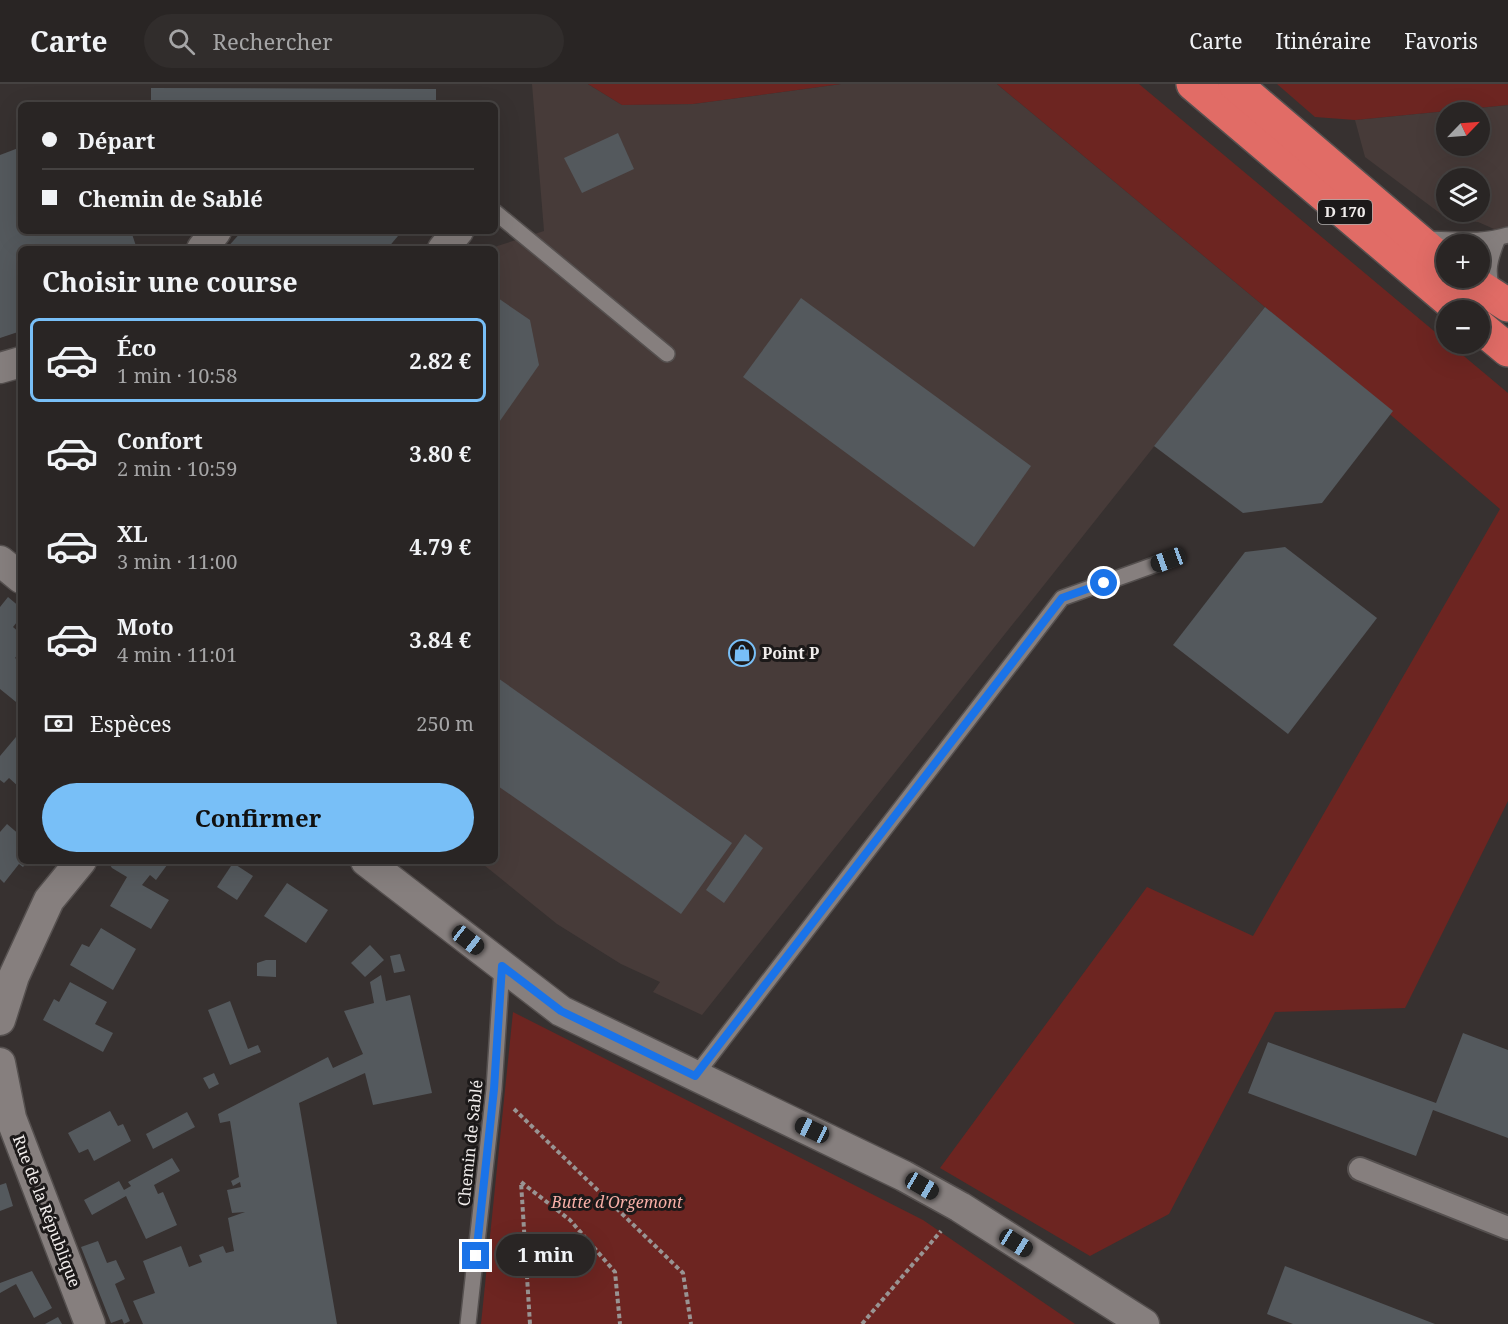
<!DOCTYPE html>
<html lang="fr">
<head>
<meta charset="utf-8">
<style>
  :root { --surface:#292524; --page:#312d2c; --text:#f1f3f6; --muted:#a5a5a6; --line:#454241; --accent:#78bff7 }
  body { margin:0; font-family:"Noto Serif",serif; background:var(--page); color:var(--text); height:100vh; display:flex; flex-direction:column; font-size:22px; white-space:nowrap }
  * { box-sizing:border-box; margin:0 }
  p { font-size:20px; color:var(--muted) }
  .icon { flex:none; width:33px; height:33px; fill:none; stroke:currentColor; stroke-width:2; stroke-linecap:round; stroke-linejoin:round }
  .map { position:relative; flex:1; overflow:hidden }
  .details { position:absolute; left:18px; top:162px; width:480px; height:618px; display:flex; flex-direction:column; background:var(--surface); border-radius:9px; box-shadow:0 6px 24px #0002,0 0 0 2px var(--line) }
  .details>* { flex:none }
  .hud { position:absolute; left:18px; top:18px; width:480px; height:132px; border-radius:9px; box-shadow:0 6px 24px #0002,0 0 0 2px var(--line); display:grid; align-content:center; height:132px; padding:0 24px; background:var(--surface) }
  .needle { width:39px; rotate:65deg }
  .controls { position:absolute; left:1436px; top:18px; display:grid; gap:12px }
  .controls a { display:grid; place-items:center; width:54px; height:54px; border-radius:50%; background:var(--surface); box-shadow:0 6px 24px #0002,0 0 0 2px var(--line); font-size:30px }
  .end { position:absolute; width:27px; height:27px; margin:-14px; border:8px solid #1a73e8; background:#fff; box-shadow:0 0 0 3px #fff }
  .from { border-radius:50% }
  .bubble { position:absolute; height:42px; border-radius:21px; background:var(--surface); box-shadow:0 6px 24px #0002,0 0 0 2px var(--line); font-size:20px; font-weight:700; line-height:42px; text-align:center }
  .car { position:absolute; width:18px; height:36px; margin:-18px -9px; border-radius:8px; box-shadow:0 0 4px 2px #0007; background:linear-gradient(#222 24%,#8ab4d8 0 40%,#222 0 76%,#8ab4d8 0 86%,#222 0) }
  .hud b { display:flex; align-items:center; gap:21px; height:57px; font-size:22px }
  .hud b+b { border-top:2px solid var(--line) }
  .hud i { width:15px; height:15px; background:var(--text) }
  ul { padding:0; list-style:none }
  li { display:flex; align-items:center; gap:18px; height:84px; margin:0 12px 9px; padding:0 12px; border:3px solid transparent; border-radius:9px }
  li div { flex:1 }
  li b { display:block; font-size:22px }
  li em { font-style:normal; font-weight:700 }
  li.active { border-color:var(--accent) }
  li>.icon { width:54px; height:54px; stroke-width:1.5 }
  h2 { padding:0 24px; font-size:27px; line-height:72px }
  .pay { display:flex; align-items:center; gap:15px; height:66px; padding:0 24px; font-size:22px }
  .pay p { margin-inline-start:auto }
  .button { display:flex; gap:12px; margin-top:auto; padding:12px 24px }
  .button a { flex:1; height:69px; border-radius:36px; background:var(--accent); color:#111; font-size:24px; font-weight:700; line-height:69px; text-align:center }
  header { display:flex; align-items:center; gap:36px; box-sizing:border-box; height:84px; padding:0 30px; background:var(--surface); border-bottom:2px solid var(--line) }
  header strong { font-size:28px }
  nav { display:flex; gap:33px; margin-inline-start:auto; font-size:21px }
  .search { width:420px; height:54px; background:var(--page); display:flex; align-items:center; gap:15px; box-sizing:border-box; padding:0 21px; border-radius:33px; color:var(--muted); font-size:22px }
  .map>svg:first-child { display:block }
</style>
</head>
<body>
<header>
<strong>Carte</strong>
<div class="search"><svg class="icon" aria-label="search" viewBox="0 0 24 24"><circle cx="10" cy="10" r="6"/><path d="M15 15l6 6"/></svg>Rechercher</div>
<nav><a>Carte</a><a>Itinéraire</a><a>Favoris</a></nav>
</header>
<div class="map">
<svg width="1508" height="1240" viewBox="0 0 1508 1240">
  <rect width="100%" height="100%" fill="#373130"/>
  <g fill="#473b39" fill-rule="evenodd">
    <path d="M532,0H588L622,21L693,20L841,0H997L1265,223L702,931L653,908L660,898L621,880L557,840L479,777H495V165H488L544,147Z"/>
    <path d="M1508,21V151L1478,138L1449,136L1365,73L1355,36ZM1446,28H1479V62H1446ZM1446,94H1479V128H1446Z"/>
  </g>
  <g fill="#6d2521">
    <path d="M588,0H841L693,20L622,21Z"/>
    <path d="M997,0H1139L1508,309V717L1405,924L1275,928L1169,1130L1090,1172L940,1084L1147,803L1253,852L1500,425L1265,223Z"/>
    <path d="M1277,0H1508V21L1355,36L1315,33Z"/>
    <path d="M513,928L923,1136L1075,1240H481Z"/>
  </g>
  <g fill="#54595d">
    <path d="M151,4L436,5V21H151Z"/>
    <path d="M618,49L634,85L582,109L564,74Z"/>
    <path d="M21,63V147H131L137,165H21V247L0,254V71Z"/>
    <path d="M242,147H392L398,152L387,165H226Z"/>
    <path d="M495,212L530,236L539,281L495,344Z"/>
    <path d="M801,214L1031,382L974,463L743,293Z"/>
    <path d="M1265,223L1393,327L1322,419L1243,429L1154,362Z"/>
    <path d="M1285,463L1377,534L1288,650L1173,561L1245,468Z"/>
    <path d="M8,513L21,524V533L13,543L21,550V567L15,574L21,578V622L0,605V523Z"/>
    <path d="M495,592L732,759L681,830L495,700Z"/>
    <path d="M21,647V712L16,707L19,703L9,694L4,699L0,696V672Z"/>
    <path d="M21,722V743L17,739V727Z"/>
    <path d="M7,740L21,752V777H28L23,783L19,780L4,799L0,795V748Z"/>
    <path d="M745,750L763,764L724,819L706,806Z"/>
    <path d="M114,777H170L156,796L150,791L142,801L169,816L151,845L110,822L127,793L112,784L110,781Z"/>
    <path d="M233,779L253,792L237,816L217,803Z"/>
    <path d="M287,799L328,826L306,859L264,832Z"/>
    <path d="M101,844L136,865L113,906L70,881L82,860L89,863Z"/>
    <path d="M370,861L384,876L365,893L351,879Z"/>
    <path d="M400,870L405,887L394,889L390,872Z"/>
    <path d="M266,876H276V893L257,892V879Z"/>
    <path d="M381,891L386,917L410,911L432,1009L373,1021L365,989L299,1019L337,1240H143L133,1217L155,1209L143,1177L181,1162L189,1183L202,1178L199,1171L223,1162L226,1169L234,1167L228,1134L245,1128L232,1129L227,1106L241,1103L240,1098L233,1102L231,1097L239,1093L230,1037L220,1039L218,1030L328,973L333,984L363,970L344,927L374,919L370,898Z"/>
    <path d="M70,898L107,918L95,940L113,949L103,968L43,936L54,915L59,918Z"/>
    <path d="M230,917L248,965L258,961L261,968L230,981L208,926Z"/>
    <path d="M1463,949L1508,966V1054L1433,1026L1416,1072L1248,1009L1268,958L1436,1019Z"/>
    <path d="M214,989L219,1000L209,1005L203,994Z"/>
    <path d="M110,1027L118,1042L123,1040L131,1057L94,1077L88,1065L79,1069L68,1049Z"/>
    <path d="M187,1028L195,1043L153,1065L146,1050Z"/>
    <path d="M172,1074L180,1087L154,1101L158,1110L163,1108L177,1141L146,1155L126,1112L92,1131L84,1116L119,1097L124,1106L131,1102L128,1098Z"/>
    <path d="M6,1099L13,1122L0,1127V1101Z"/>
    <path d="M98,1157L107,1179L116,1176L125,1195L115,1200L130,1237L124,1240L122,1235L111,1239L81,1163Z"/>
    <path d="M1285,1182L1435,1240H1293L1267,1230Z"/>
    <path d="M32,1187L52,1224L34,1234L16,1200L0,1209V1199Z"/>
    <path d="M58,1233L62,1240H45Z"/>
  </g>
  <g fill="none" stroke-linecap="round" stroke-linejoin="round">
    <defs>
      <g id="service">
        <path d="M495,128L667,270"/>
        <path d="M1425,155C1454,155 1479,160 1508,151"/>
        <path d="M1494,209C1485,188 1490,174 1498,154"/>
        <path d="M695,992L1062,514L1168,476"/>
        <path d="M468,1240L494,1005L502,882"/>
      </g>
      <path id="pedestrian" d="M1360,1085L1508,1144"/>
      <g id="minor">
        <path d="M202,165L216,147"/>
        <path d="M443,165L458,147"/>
        <path d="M0,284L21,278"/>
        <path d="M0,477L21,494"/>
        <path d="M366,777L561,927L904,1092L960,1123L1144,1240"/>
        <path d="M0,936L14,892L49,816L81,777"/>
        <path d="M0,979L11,1034L90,1240"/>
      </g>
      <g id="trunk">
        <path d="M1193,0L1460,226"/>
        <path d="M1235,0L1446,180"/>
        <path d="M1466,194L1508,221"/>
        <path d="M1479,242L1508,266"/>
      </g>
    </defs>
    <use href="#service" stroke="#55504f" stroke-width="18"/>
    <use href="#pedestrian" stroke="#55504f" stroke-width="26"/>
    <use href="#minor" stroke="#55504f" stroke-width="33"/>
    <use href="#trunk" stroke="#55504f" stroke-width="36"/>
    <g stroke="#999493" stroke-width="4" stroke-dasharray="4.5 3" stroke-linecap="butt">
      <path d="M514,1025L683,1189L691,1240"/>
      <path d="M530,1240L521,1098L570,1136L615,1188L620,1240"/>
      <path d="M862,1240L941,1147"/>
    </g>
    <use href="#service" stroke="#867f7e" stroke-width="15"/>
    <use href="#pedestrian" stroke="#867f7e" stroke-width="22"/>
    <use href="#minor" stroke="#867f7e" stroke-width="30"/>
    <use href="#trunk" stroke="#e16c66" stroke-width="33"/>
  </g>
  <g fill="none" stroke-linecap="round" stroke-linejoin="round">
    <path stroke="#1a73e8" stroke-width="8" d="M476,1172L494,1005L502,882L561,927L695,992L1062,514L1104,499"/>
  </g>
  <defs>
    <symbol id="shop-ring" viewBox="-11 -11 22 22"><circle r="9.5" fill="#1c1919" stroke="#78bff7" stroke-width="1.5"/><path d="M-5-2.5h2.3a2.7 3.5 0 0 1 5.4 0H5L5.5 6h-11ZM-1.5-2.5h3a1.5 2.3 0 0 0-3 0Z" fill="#78bff7"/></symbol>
  </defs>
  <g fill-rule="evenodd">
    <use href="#shop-ring" x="727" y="554" width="30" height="30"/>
  </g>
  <g text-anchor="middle" stroke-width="6" stroke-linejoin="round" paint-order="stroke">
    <rect fill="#1c1919" stroke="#b0adac" stroke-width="1.5" x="1318" y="116" width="54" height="24" rx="4.5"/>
    <g font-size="15" font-weight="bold" fill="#f0eceb">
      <text x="1345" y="133">D 170</text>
    </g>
    <g font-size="16" font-weight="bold" fill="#f0eceb" stroke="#1c1919" text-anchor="start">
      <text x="762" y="575">Point P</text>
    </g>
    <g font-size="16" fill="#f0eceb" stroke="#1c1919">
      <text transform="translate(470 1059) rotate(-84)" y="6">Chemin de Sablé</text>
      <text transform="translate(47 1127) rotate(69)" y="6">Rue de la République</text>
    </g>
    <g font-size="16" font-style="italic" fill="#f8afa7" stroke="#1c1919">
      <text x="617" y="1124">Butte d'Orgemont</text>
    </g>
  </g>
</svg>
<div class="controls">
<a><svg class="needle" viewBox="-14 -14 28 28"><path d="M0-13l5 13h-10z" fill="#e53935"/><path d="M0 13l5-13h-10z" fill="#a5a5a6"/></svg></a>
<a><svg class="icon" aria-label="layers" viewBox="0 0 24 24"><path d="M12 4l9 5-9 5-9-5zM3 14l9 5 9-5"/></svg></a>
<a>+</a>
<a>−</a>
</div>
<i class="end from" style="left:1104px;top:499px"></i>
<i class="end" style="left:476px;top:1172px"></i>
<div class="bubble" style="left:496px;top:1150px;width:99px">1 min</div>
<i class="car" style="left:1168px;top:476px;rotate:250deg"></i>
<i class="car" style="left:468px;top:856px;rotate:128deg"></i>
<i class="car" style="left:812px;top:1046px;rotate:295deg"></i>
<i class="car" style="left:922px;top:1102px;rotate:120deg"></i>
<i class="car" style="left:1016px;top:1159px;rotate:122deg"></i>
<div class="hud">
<b><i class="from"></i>Départ</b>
<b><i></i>Chemin de Sablé</b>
</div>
<section class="details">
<h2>Choisir une course</h2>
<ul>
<li class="active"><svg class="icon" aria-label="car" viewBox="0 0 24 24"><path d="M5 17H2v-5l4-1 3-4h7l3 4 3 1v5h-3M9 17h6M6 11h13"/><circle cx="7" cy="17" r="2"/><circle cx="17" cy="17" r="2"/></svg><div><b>Éco</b><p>1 min · 10:58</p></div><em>2.82 €</em></li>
<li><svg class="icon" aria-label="car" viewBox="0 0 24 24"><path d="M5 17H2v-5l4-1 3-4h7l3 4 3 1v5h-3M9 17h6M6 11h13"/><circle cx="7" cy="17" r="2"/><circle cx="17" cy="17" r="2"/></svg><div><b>Confort</b><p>2 min · 10:59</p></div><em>3.80 €</em></li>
<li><svg class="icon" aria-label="car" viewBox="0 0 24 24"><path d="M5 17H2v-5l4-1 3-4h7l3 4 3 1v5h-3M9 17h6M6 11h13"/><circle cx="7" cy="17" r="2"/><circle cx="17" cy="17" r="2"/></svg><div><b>XL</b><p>3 min · 11:00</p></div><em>4.79 €</em></li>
<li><svg class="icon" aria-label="car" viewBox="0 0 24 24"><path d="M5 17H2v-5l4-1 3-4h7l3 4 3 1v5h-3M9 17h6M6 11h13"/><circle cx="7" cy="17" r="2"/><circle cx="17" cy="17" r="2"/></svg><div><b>Moto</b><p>4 min · 11:01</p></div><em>3.84 €</em></li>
</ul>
<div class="pay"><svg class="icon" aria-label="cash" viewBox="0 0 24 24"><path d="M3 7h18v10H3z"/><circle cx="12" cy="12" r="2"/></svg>Espèces<p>250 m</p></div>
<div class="button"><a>Confirmer</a></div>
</section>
</div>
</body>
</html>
